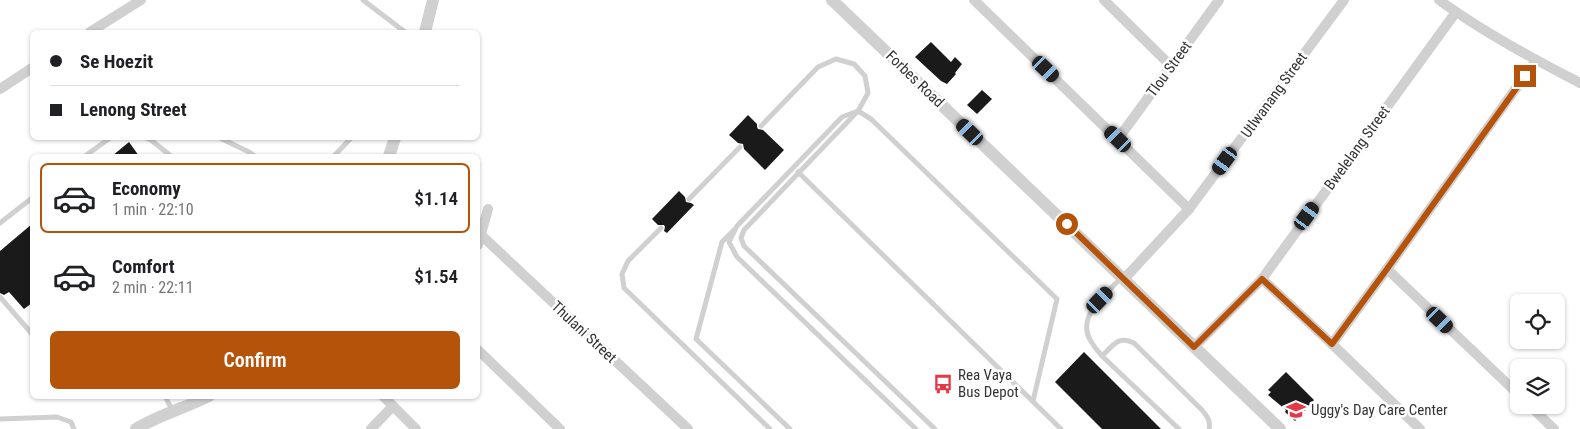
<!DOCTYPE html>
<html lang="en">
<head>
<meta charset="utf-8">
<style>
  :root { --surface:#fff; --page:#f6f6f6; --text:#202124; --muted:#757577; --line:#e0e0e0; --accent:#b45309 }
  body { margin:0; font-family:"Roboto Condensed",sans-serif; background:var(--page); color:var(--text); height:100vh; display:flex; flex-direction:column; font-size:19px; white-space:nowrap }
  * { box-sizing:border-box; margin:0 }
  p { font-size:16px; color:var(--muted) }
  .icon { flex:none; width:28px; height:28px; fill:none; stroke:currentColor; stroke-width:2; stroke-linecap:round; stroke-linejoin:round }
  .map { position:relative; flex:1; overflow:hidden }
  .panel { position:absolute; left:30px; top:154px; width:450px; height:245px; display:flex; flex-direction:column; background:var(--surface); border-radius:8px; box-shadow:0 1px 4px #0004 }
  .panel>* { flex:none }
  .top-card { position:absolute; left:30px; top:30px; width:450px; height:110px; border-radius:8px; box-shadow:0 1px 4px #0004; display:grid; align-content:center; height:110px; padding:0 20px; background:var(--surface) }
  .tools { position:absolute; left:1510px; top:294px; display:grid; gap:10px }
  .tools a { display:grid; place-items:center; width:55px; height:55px; border-radius:8px; background:var(--surface); box-shadow:0 1px 4px #0004; font-size:25px }
  .end { position:absolute; width:22px; height:22px; margin:-11px; border:6px solid #b45309; background:#fff; box-shadow:0 0 0 2px #fff }
  .from { border-radius:50% }
  .car { position:absolute; width:15px; height:30px; margin:-15px -8px; border-radius:6px; box-shadow:0 0 4px 1px #0007; background:linear-gradient(#222 24%,#8ab4d8 0 40%,#222 0 76%,#8ab4d8 0 86%,#222 0) }
  .top-card b { display:flex; align-items:center; gap:18px; height:48px; font-size:19px }
  .top-card b+b { border-top:1px solid var(--line) }
  .top-card i { width:12px; height:12px; background:var(--text) }
  ul { padding:9px 0 0; list-style:none }
  li { display:flex; align-items:center; gap:15px; height:70px; margin:0 10px 8px; padding:0 10px; border:2px solid transparent; border-radius:8px }
  li div { flex:1 }
  li b { display:block; font-size:19px }
  li em { font-style:normal; font-weight:600 }
  li.active { border-color:var(--accent) }
  li>.icon { width:45px; height:45px; stroke-width:1.5 }
  .button { display:flex; gap:10px; margin-top:auto; padding:10px 20px }
  .button a { flex:1; height:58px; border-radius:8px; background:var(--accent); color:#fff; font-size:20px; font-weight:600; line-height:58px; text-align:center }
  .map>svg:first-child { display:block }
</style>
</head>
<body>
<div class="map">
<svg width="1580" height="429" viewBox="0 0 1580 429">
  <rect width="100%" height="100%" fill="#fff"/>
  <g fill="#1a1a1a">
    <path d="M931,42L951,62L955,57L962,64L955,73L956,74L947,84L941,81L915,57Z"/>
    <path d="M982,90L992,99L977,114L967,105Z"/>
    <path d="M748,115L757,124V127L758,129L763,130L784,150L765,170L744,149L743,144L738,143L729,135Z"/>
    <path d="M129,142L139,156H112Z"/>
    <path d="M679,191L685,197L686,202L691,203L694,205L667,233L664,231L665,227L664,225H658L652,219Z"/>
    <path d="M32,224V303L24,309L9,292L4,295L0,293V251Z"/>
    <path d="M1084,352L1161,429H1102L1055,382Z"/>
    <path d="M1286,372L1314,400L1295,421L1285,412L1286,410L1268,395L1271,392L1268,390Z"/>
  </g>
  <g fill="none" stroke-linecap="round" stroke-linejoin="round">
    <g stroke="#d0d0d0" stroke-width="5">
      <path d="M363,0L405,32"/>
      <path d="M761,126L818,67L836,59L854,64L865,76L868,93L858,111L744,230L741,238L744,246L935,429"/>
      <path d="M146,138L151,140L171,156"/>
      <path d="M220,138L249,152L255,156"/>
      <path d="M85,156L110,138"/>
      <path d="M334,156L351,138"/>
      <path d="M798,172L1061,429"/>
      <path d="M689,199L740,147"/>
      <path d="M0,223L32,198"/>
      <path d="M661,228L628,261L622,274L624,288L770,429"/>
      <path d="M734,230L722,242L696,339L790,429"/>
      <path d="M1122,277C1106,294 1074,317 1092,343C1095,348 1099,352 1102,356L1179,429"/>
      <path d="M0,297L32,334"/>
      <path d="M1102,356C1113,345 1119,335 1134,343L1202,410C1207,416 1211,421 1209,429"/>
      <path d="M165,396L172,410"/>
      <path d="M0,419L57,417L71,422L74,429"/>
      <path d="M916,429L737,257L729,242L737,226L842,117L858,111L871,119L1057,299L1033,401"/>
    </g>
    <g stroke="#d0d0d0" stroke-width="10">
      <path d="M974,0L1189,209"/>
      <path d="M1104,0L1171,66"/>
      <path d="M1439,0C1483,32 1532,58 1580,83"/>
      <path d="M90,32L141,0"/>
      <path d="M0,89L32,68"/>
      <path d="M1118,139L1219,0"/>
      <path d="M481,235L688,429"/>
      <path d="M478,245L488,209"/>
      <path d="M1387,269L1519,395"/>
      <path d="M1124,279L1189,209L1344,0"/>
      <path d="M1262,279L1332,344L1420,429"/>
      <path d="M1332,344L1387,269L1536,60"/>
      <path d="M1194,347L1262,279L1456,12"/>
      <path d="M478,350L560,429"/>
      <path d="M383,396L416,429"/>
      <path d="M1529,405L1554,429"/>
      <path d="M371,429L393,406"/>
    </g>
    <g stroke="#d0d0d0" stroke-width="12">
      <path d="M832,0L1280,429"/>
      <path d="M425,32L433,0"/>
      <path d="M389,156L395,138"/>
      <path d="M136,429C159,415 185,408 209,396"/>
    </g>
  </g>
  <g fill="none" stroke-linecap="round" stroke-linejoin="round">
    <path stroke="#b45309" stroke-width="6" d="M1067,224L1194,347L1262,279L1332,344L1387,269L1525,76"/>
  </g>
  <defs>
    <symbol id="bus-bare" viewBox="-9 -9 18 18"><path d="M-5-6H5V4H4V6H2V4H-2V6H-4V4H-5ZM-3.5-4V0h7V-4ZM-3.5 1.2v1.5H-2V1.2ZM2 1.2v1.5H3.5V1.2Z" fill="#e63946" stroke="#fff" stroke-width="2.5" paint-order="stroke"/></symbol>
    <symbol id="school-bare" viewBox="-9 -9 18 18"><path d="M0-5L7-2L0 1L-7-2ZM-4 1L0 2.5L4 1V4Q0 6-4 4Z" fill="#e63946" stroke="#fff" stroke-width="2.5" paint-order="stroke"/></symbol>
  </defs>
  <g fill-rule="evenodd">
    <use href="#bus-bare" x="929" y="370" width="28" height="28"/>
    <use href="#school-bare" x="1282" y="396" width="28" height="28"/>
  </g>
  <g text-anchor="middle" stroke-width="5" stroke-linejoin="round" paint-order="stroke">
    <g font-size="15" fill="#333" stroke="#fff">
      <text transform="translate(1169 69) rotate(-54)" y="5">Tlou Street</text>
      <text transform="translate(915 79) rotate(44)" y="5">Forbes Road</text>
      <text transform="translate(1274 95) rotate(-54)" y="5">Utlwanang Street</text>
      <text transform="translate(1357 148) rotate(-54)" y="5">Bwelelang Street</text>
      <text transform="translate(584 332) rotate(43)" y="5">Thulani Street</text>
    </g>
    <g font-size="15" fill="#333" stroke="#fff" text-anchor="start">
      <text x="958" y="380">Rea Vaya<tspan x="958" dy="17">Bus Depot</tspan></text>
      <text x="1311" y="415">Uggy's Day Care Center</text>
    </g>
  </g>
</svg>
<div class="tools">
<a><svg class="icon" aria-label="locate" viewBox="0 0 24 24"><circle cx="12" cy="12" r="6"/><path d="M12 2v4M12 18v4M2 12h4M18 12h4"/></svg></a>
<a><svg class="icon" aria-label="layers" viewBox="0 0 24 24"><path d="M12 4l9 5-9 5-9-5zM3 14l9 5 9-5"/></svg></a>
</div>
<i class="end from" style="left:1067px;top:224px"></i>
<i class="end" style="left:1525px;top:76px"></i>
<i class="car" style="left:1046px;top:69px;rotate:134deg"></i>
<i class="car" style="left:970px;top:132px;rotate:314deg"></i>
<i class="car" style="left:1118px;top:139px;rotate:314deg"></i>
<i class="car" style="left:1225px;top:161px;rotate:216deg"></i>
<i class="car" style="left:1307px;top:216px;rotate:36deg"></i>
<i class="car" style="left:1100px;top:300px;rotate:44deg"></i>
<i class="car" style="left:1440px;top:320px;rotate:134deg"></i>
<div class="top-card">
<b><i class="from"></i>Se Hoezit</b>
<b><i></i>Lenong Street</b>
</div>
<section class="panel">
<ul>
<li class="active"><svg class="icon" aria-label="car" viewBox="0 0 24 24"><path d="M5 17H2v-5l4-1 3-4h7l3 4 3 1v5h-3M9 17h6M6 11h13"/><circle cx="7" cy="17" r="2"/><circle cx="17" cy="17" r="2"/></svg><div><b>Economy</b><p>1 min · 22:10</p></div><em>$1.14</em></li>
<li><svg class="icon" aria-label="car" viewBox="0 0 24 24"><path d="M5 17H2v-5l4-1 3-4h7l3 4 3 1v5h-3M9 17h6M6 11h13"/><circle cx="7" cy="17" r="2"/><circle cx="17" cy="17" r="2"/></svg><div><b>Comfort</b><p>2 min · 22:11</p></div><em>$1.54</em></li>
</ul>
<div class="button"><a>Confirm</a></div>
</section>
</div>
</body>
</html>
